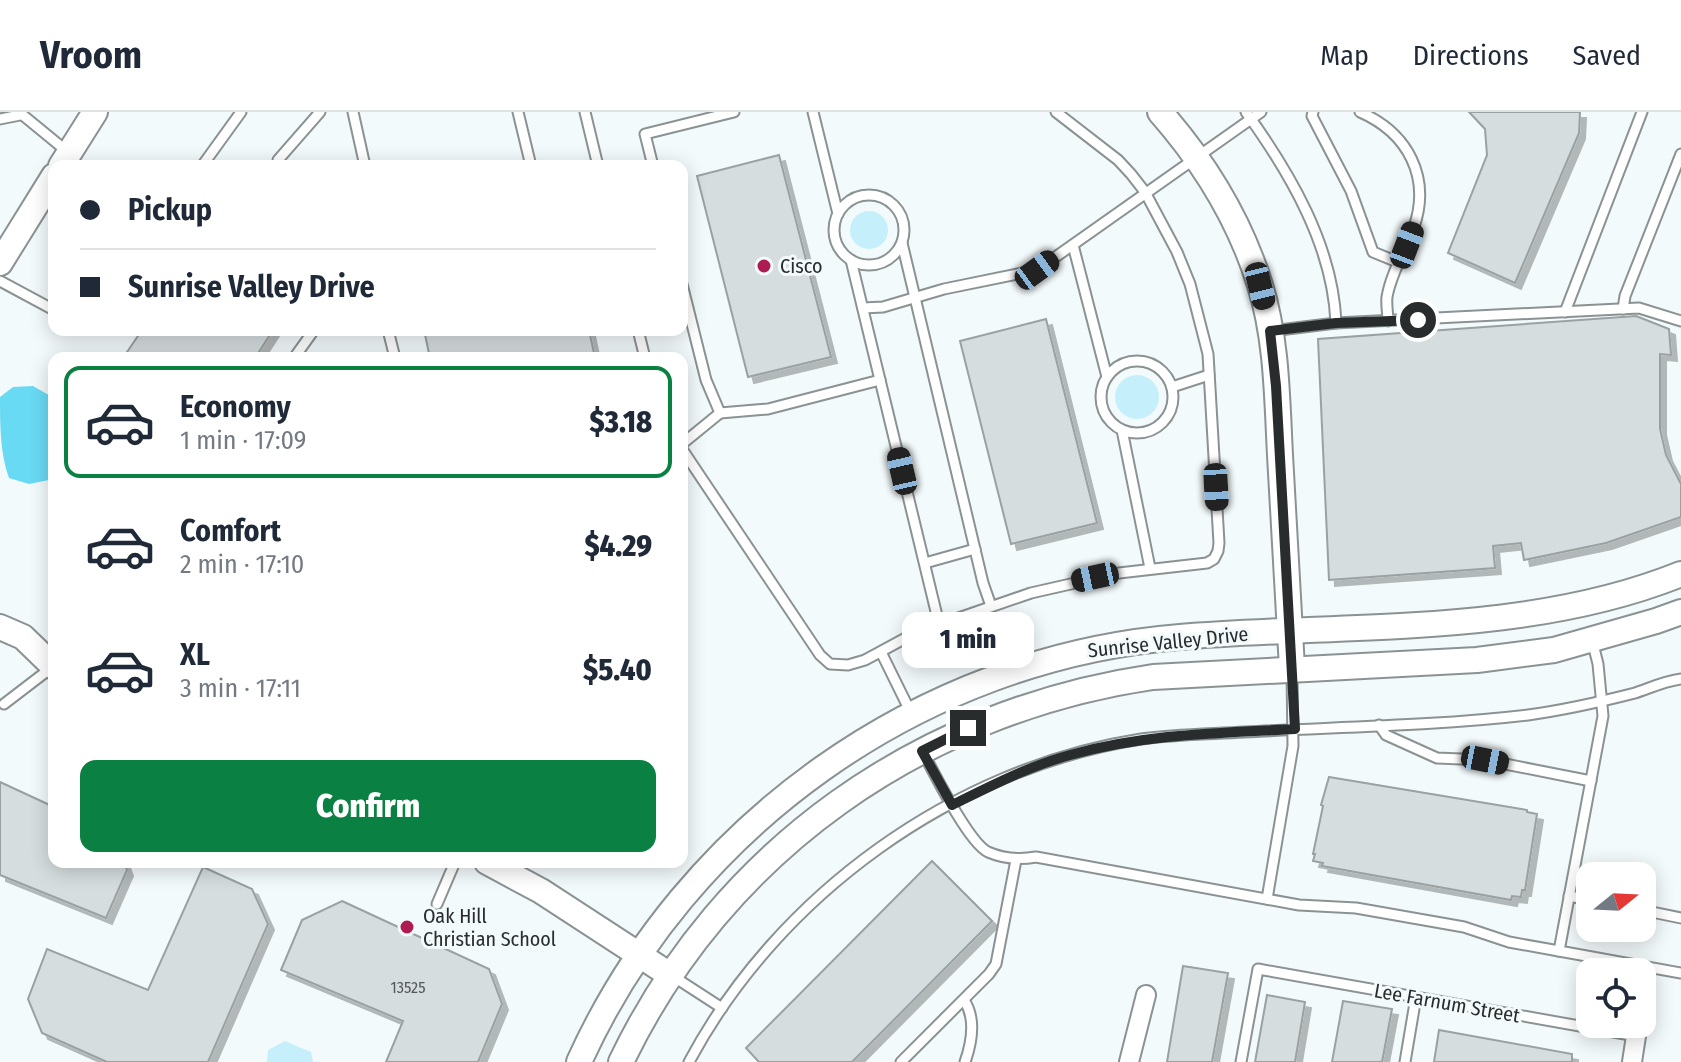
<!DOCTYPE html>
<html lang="en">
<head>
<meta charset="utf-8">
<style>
  :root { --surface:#fff; --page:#f6f6f7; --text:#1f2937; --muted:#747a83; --line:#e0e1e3; --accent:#0b8043 }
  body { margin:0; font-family:"Fira Sans Condensed",sans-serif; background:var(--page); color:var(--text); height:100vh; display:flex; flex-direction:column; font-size:30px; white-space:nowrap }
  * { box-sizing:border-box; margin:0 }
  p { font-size:26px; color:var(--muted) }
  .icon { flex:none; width:44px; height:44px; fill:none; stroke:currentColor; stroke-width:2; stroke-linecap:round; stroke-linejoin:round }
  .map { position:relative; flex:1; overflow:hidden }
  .panel { position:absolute; left:48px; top:240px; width:640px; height:516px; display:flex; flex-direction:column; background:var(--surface); border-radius:16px; box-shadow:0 4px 20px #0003 }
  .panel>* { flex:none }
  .banner { position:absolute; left:48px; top:48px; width:640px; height:176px; border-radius:16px; box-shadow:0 4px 20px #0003; display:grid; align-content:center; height:176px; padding:0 32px; background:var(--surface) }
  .needle { width:52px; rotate:72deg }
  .buttons { position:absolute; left:1576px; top:750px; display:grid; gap:16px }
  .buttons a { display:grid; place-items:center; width:80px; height:80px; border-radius:16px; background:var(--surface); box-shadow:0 4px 20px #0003; font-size:40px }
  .end { position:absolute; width:36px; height:36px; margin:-18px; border:10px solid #292c2c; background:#fff; box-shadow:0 0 0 4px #fff }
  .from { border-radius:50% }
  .bubble { position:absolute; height:56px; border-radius:16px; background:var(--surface); box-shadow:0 4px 20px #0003; font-size:26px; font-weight:800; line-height:56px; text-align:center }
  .car { position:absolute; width:24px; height:48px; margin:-24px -12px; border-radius:10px; box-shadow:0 0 6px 2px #0007; background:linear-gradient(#222 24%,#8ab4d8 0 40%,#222 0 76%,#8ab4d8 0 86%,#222 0) }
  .banner b { display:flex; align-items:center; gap:28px; height:76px; font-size:30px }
  .banner b+b { border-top:2px solid var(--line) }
  .banner i { width:20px; height:20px; background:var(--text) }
  ul { padding:14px 0 0; list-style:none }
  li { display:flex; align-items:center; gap:24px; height:112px; margin:0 16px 12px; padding:0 16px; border:4px solid transparent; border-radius:16px }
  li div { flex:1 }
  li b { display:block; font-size:30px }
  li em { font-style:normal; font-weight:800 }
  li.selected { border-color:var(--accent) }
  li>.icon { width:72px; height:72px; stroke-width:1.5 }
  .button { display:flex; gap:16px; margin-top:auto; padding:16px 32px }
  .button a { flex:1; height:92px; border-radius:16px; background:var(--accent); color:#fff; font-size:32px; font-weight:800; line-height:92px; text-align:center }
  header { display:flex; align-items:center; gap:48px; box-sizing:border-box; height:112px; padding:0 40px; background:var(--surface); border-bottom:2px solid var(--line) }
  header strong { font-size:38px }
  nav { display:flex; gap:44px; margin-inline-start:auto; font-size:28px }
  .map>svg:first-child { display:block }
</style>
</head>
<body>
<header>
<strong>Vroom</strong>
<nav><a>Map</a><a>Directions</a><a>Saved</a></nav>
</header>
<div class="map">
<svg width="1681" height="950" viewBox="0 0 1681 950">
  <defs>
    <filter id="shadow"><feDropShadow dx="6" dy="6" stdDeviation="0" flood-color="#0004"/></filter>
  </defs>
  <rect width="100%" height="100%" fill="#f3fafb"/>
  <g fill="#c5f0fb">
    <circle cx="869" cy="118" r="19"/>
    <circle cx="1137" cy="285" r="22"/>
    <path d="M285,929L311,940L313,950H267L268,938Z"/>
  </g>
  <path fill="#69daf3" d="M33,274L54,286V367L29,372L9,366C0,342 0,312 0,285L13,275Z"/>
  <g fill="#d6dddf" stroke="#9aa1a3" stroke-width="2" filter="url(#shadow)">
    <path d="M1469,0H1580L1579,21L1515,171L1448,141L1487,43L1485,17Z"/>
    <path d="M779,43L831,245L748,265L697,64Z"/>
    <path d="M1636,204L1669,217L1671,243L1660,242V317L1666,343L1681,372V405L1606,431L1524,448L1521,431L1493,434L1495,456L1329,468L1318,227Z"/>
    <path d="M1046,207L1097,411L1011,432L960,229Z"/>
    <path d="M142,218H273L255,246H123Z"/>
    <path d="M424,218H589L595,246H430Z"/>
    <path d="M1329,665L1527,698V700L1537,702L1525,778H1522L1521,785L1512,784L1511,788L1322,754L1323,751L1313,749L1315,742H1313L1323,694L1321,693Z"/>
    <path d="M0,670L54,695V750H124L127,758L106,806L0,763Z"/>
    <path d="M932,749L992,809L852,950H759L746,936Z"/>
    <path d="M203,755L252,777L268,812L208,950H107L42,921L28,887L47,837L148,878Z"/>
    <path d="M342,789L489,857L502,892L478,950H386L403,909L281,858L302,808Z"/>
    <path d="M1183,854L1228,861L1212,950H1167Z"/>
    <path d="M1267,883L1305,890L1295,950H1255Z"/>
    <path d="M1343,889L1392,897L1382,950H1332Z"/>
    <path d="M1439,918L1572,942V950H1434Z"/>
  </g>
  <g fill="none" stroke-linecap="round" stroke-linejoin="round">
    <defs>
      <g id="lane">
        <path d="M19,0L69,41"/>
        <path d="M353,0L365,54"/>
        <path d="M518,0L531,54"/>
        <path d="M585,0L598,54"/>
        <path d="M813,0L838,102"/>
        <path d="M1246,0C1290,61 1333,134 1336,211"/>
        <path d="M1313,0L1312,4L1351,79L1373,140L1400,151"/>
        <path d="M1360,0C1408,21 1431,65 1414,115C1406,137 1391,161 1387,185C1386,192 1388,202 1388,209"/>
        <path d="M0,7L20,3"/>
        <path d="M278,48L320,0"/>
        <path d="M202,54L241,0"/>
        <path d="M653,54L645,22L734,0"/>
        <circle cx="869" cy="118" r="35"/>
        <path d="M902,131L983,471L991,494"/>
        <path d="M1073,133L1107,265"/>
        <path d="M851,148L939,512"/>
        <path d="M0,169L54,198"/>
        <path d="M682,172L706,268L720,301L768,297L880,268"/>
        <path d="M863,196L883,195L944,177L1037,158L1261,0"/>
        <path d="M1623,197L1625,184L1681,42"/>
        <path d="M1565,200L1642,0"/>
        <path d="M388,218L395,246"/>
        <path d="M638,218L645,246"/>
        <path d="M1271,219L1336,211L1639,196L1681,209"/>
        <path d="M294,246L314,218"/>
        <circle cx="1137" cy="285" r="36"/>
        <path d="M1172,275L1209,263"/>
        <path d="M1122,318L1150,456"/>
        <path d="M682,332L720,301"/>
        <path d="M682,337L820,543L830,552L848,553L865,548L915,521L1031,481L1119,461L1207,451L1214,447L1218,439L1219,431L1208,242L1190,172L1177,140L1145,80L1131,62L1118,48L1056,0"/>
        <path d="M925,451L975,437"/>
        <path d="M1592,528L1598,552L1603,604L1559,839L1681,861"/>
        <path d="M881,540L911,601"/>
        <path d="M4,592L51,556"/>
        <path d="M1379,613L1386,623L1437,646L1485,648L1591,669"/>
        <path d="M924,642C935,663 969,731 988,740C1004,747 1019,748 1036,745L1299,793L1356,796L1464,815L1509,830L1559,839"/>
        <path d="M1569,784L1590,788"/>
        <path d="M1267,787L1293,634L1292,560"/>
        <path d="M437,792L455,750"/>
        <path d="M1642,798L1681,806"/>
        <path d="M671,863L722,896"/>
        <path d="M964,888C976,906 972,930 965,950"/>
        <path d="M689,950C778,783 954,656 1141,627C1175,622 1210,622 1244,620C1339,615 1434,614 1528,603C1564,598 1600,590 1635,581C1650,576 1665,569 1681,567"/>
        <path d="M901,950L989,862L996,852L1016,748"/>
        <path d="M1241,950L1258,857L1636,924"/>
        <path d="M1405,950L1416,885"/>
      </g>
      <g id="street">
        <path d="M1129,950L1146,883"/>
        <path d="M1632,950L1636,924"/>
      </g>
      <g id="secondary">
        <path d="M1160,0C1204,50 1240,109 1260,173C1277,228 1277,286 1280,343C1284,414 1288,485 1292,556"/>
        <path d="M61,54L95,0"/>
        <path d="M0,151L54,64"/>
        <path d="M0,515L23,525L54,555"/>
        <path d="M487,750L541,779L670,863"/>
        <path d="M579,950C686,713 921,546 1180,525C1345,511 1525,525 1681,462"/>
        <path d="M621,950C723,737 922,599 1153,565L1477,548L1554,538L1656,509L1681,500"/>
      </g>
    </defs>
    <use href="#lane" stroke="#8b9294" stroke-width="13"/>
    <use href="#street" stroke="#8b9294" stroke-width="22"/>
    <use href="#secondary" stroke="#8b9294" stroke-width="28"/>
    <use href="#lane" stroke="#fff" stroke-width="9"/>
    <use href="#street" stroke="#fff" stroke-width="18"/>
    <use href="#secondary" stroke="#fff" stroke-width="24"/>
  </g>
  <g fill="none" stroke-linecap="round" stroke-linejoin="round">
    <path stroke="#292c2c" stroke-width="10" d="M968,616L922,639L952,693C991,674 1029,654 1070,643C1144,622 1219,621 1295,617L1276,274L1270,219L1336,211L1418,208"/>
  </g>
  <g fill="#ad1d54" stroke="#f3fafb" stroke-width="3">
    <circle cx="764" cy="154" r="8"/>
    <circle cx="407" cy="815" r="8"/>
  </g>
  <g text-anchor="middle" stroke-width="6" stroke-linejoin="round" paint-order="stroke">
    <g font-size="16" fill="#545859">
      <text x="408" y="881">13525</text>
    </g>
    <g font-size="20" fill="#292c2c" stroke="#f3fafb" text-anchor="start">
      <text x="780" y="161">Cisco</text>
      <text x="423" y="811">Oak Hill<tspan x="423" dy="23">Christian School</tspan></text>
    </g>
    <g font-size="20" fill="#292c2c" stroke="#f3fafb">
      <text transform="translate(1168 530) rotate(-6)" y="7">Sunrise Valley Drive</text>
      <text transform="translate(1447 891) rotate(10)" y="7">Lee Farnum Street</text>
    </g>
  </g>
</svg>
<div class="buttons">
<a><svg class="needle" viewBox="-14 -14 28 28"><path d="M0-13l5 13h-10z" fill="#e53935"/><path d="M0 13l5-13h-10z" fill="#747a83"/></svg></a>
<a><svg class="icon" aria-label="locate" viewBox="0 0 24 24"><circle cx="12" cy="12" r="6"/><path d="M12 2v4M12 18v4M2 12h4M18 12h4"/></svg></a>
</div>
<i class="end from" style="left:1418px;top:208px"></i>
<i class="end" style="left:968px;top:616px"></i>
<div class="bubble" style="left:902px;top:500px;width:132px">1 min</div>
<i class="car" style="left:1407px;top:133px;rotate:21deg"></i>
<i class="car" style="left:1037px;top:158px;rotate:54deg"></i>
<i class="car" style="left:1260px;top:174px;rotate:166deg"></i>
<i class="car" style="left:902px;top:359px;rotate:347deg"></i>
<i class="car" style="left:1216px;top:375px;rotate:177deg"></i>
<i class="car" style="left:1095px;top:465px;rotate:258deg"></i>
<i class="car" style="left:1485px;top:648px;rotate:101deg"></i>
<div class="banner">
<b><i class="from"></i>Pickup</b>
<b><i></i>Sunrise Valley Drive</b>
</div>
<section class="panel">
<ul>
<li class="selected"><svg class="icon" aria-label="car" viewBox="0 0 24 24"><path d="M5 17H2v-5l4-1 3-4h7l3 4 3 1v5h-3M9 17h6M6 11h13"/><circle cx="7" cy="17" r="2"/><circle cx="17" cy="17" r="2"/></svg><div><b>Economy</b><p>1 min · 17:09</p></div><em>$3.18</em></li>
<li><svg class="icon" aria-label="car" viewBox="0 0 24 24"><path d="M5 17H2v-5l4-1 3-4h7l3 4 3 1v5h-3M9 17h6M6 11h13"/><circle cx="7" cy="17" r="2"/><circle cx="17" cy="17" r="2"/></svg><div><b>Comfort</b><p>2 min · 17:10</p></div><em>$4.29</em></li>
<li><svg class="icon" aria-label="car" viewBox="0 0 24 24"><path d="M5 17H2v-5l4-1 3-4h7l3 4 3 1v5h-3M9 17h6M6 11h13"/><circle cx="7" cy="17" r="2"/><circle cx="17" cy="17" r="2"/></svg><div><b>XL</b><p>3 min · 17:11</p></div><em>$5.40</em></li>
</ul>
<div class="button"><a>Confirm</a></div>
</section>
</div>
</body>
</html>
